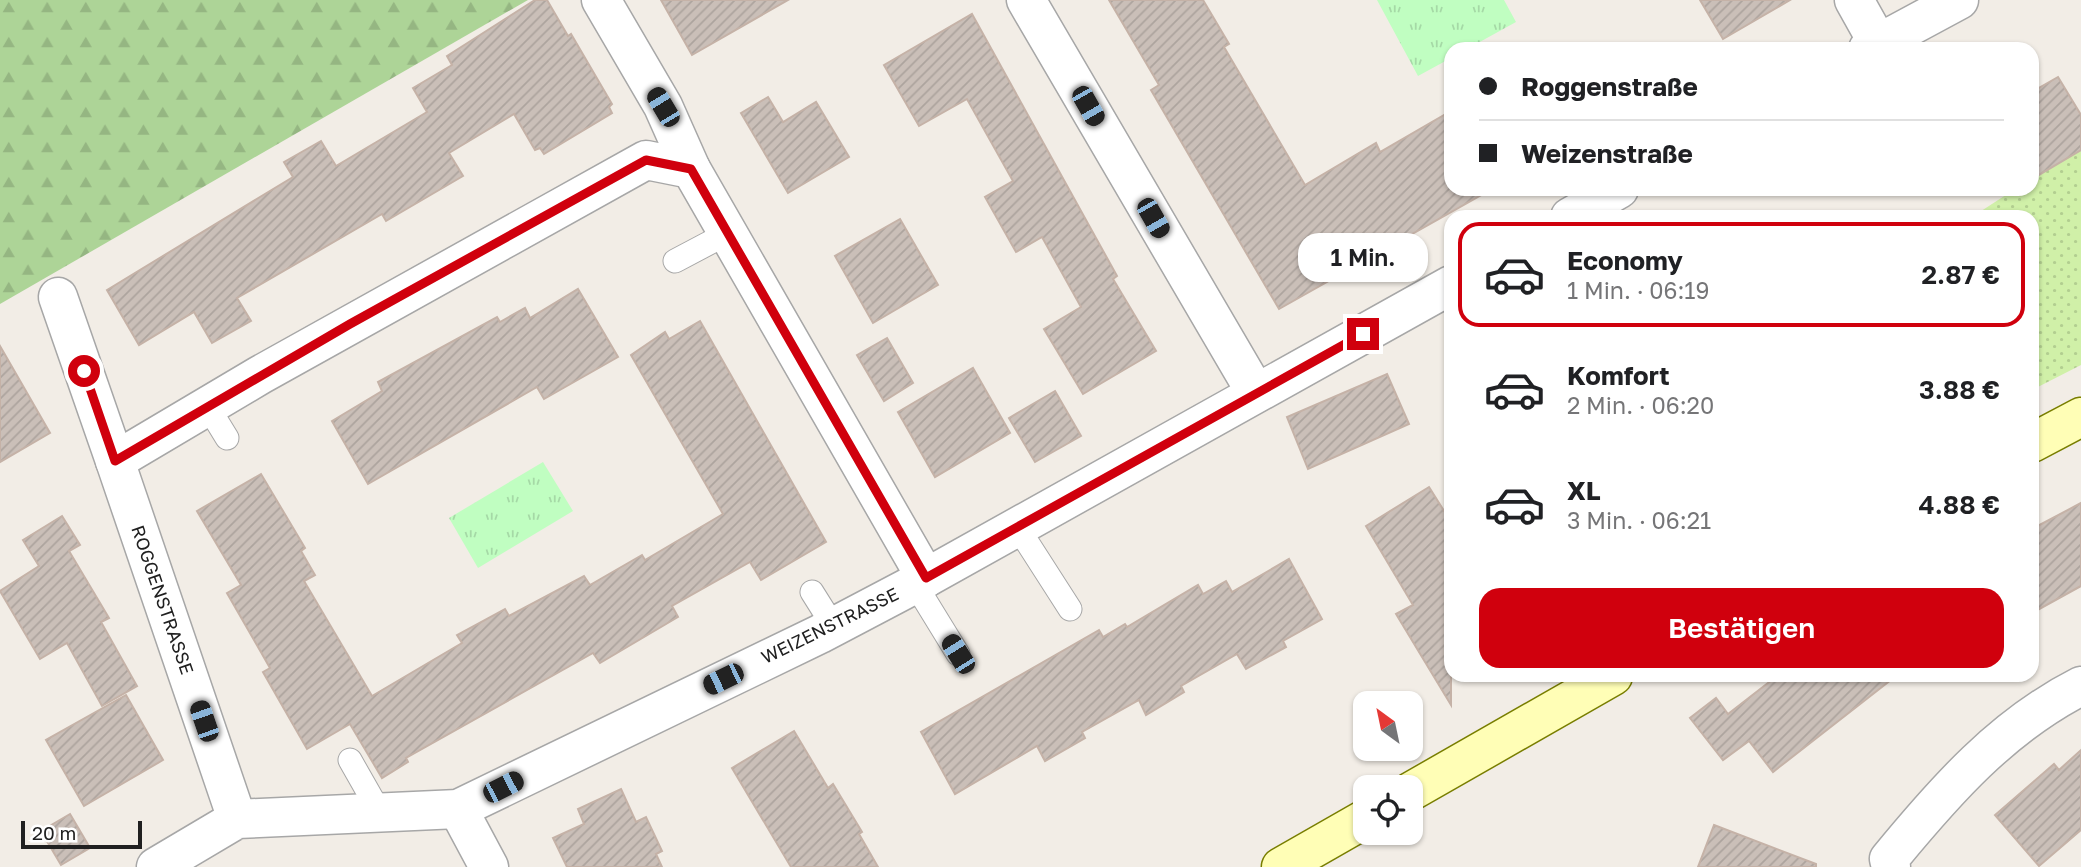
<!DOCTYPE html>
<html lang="de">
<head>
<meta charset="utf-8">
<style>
  :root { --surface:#fff; --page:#f2f2f2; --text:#202124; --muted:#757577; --line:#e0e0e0; --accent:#d0000d }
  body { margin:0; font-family:"Golos Text",sans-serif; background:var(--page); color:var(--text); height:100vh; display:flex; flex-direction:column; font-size:26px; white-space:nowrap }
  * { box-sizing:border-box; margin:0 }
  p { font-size:23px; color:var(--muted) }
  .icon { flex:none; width:38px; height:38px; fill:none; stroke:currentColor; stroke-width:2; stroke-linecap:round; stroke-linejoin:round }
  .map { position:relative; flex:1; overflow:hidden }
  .drawer { position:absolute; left:1444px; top:210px; width:595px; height:472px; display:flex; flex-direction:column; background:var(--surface); border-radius:21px; box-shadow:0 2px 5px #0004 }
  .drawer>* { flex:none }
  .guide { position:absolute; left:1444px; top:42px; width:595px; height:154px; border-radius:21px; box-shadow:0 2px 5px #0004; display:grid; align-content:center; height:154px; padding:0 35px; background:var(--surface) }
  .needle { width:46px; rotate:327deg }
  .buttons { position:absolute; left:1353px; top:691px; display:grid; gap:14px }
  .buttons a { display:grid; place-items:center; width:70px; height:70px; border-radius:14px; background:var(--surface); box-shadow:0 2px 5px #0004; font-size:35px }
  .scale { position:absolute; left:21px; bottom:18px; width:121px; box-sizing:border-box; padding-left:7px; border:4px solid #202020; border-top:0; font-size:19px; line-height:24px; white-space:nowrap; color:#202020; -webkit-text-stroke:5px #fff; paint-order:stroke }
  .end { position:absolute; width:32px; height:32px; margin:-16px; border:9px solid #d0000d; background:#fff; box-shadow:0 0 0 4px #fff }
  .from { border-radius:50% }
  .bubble { position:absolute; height:49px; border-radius:21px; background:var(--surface); box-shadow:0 2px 5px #0004; font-size:23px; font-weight:600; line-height:49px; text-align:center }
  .car { position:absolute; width:21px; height:42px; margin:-21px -10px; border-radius:9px; box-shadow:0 0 5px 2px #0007; background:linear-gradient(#222 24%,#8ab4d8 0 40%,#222 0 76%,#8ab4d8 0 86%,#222 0) }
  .guide b { display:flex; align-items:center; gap:24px; height:66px; font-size:26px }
  .guide b+b { border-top:2px solid var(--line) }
  .guide i { width:18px; height:18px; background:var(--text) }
  ul { padding:12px 0 0; list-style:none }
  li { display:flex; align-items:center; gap:21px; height:105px; margin:0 14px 10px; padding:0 21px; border:4px solid transparent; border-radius:21px }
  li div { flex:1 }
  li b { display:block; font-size:26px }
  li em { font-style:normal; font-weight:600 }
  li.on { border-color:var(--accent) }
  li>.icon { width:63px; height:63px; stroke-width:1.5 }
  .primary-button { display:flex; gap:14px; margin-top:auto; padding:14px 35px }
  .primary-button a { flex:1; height:80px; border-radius:21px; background:var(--accent); color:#fff; font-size:28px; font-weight:600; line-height:80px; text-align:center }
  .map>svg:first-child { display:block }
</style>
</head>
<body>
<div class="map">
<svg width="2081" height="867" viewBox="0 0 2081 867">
  <defs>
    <pattern id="grass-dots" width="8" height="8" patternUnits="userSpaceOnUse" patternTransform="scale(1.75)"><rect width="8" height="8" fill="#d0f0a8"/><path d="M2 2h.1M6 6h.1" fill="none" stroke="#b2ce90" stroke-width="1.8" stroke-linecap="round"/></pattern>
    <pattern id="forest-firs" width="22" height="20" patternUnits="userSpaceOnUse" patternTransform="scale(1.75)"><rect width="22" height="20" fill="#add497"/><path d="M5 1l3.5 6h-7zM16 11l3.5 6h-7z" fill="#95b682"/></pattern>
    <pattern id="park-tufts" width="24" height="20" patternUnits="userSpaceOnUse" patternTransform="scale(1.75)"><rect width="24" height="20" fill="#c0fec1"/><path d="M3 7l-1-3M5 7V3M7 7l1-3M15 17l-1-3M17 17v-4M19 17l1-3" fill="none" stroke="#a5d9a6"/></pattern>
    <pattern id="building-hatch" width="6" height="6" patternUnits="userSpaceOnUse" patternTransform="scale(1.75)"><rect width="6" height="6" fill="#cabfb8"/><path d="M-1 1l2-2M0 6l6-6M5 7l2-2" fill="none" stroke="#ada49e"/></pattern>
  </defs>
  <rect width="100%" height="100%" fill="#f2ede6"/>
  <path fill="url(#grass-dots)" d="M2081,150V365L2032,390V217H1972L2015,189H2032V179Z"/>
  <path fill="url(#forest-firs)" d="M0,0H528L0,304Z"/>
  <g fill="url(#park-tufts)">
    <path d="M1377,0H1504L1516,22L1467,49H1451V58L1418,76Z"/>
    <path d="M543,462L573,511L478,568L449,518Z"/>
  </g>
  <g fill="url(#building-hatch)" stroke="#c5b2a7" stroke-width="2">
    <path d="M535,0H547L568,36L571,34L612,104L609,107L612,113L544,154L540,148L535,150L514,114L449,153L463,176L386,221L382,214L237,298L251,321L212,343L194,312L139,345L107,290L293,177L284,162L321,141L336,166L427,112L413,88L452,65L447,56Z"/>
    <path d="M661,0H788L692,55Z"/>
    <path d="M1109,0H1203L1229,44L1224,47L1305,185L1376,143L1380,152L1451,111V189H1492L1279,309L1151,90L1159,85Z"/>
    <path d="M1700,0H1790L1723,39Z"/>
    <path d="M972,14L1117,276L1113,279L1156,351L1083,394L1044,329L1081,307L1042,237L1016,252L985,197L1013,181L967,99L919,126L884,65Z"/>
    <path d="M2058,77L2081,115V150L2032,179V92Z"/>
    <path d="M768,97L783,122L816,102L849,157L788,193L741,113Z"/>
    <path d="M900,219L938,285L873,323L835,256Z"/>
    <path d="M578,289L618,357L544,399L537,387L368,484L332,421L382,391L378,382L497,317L500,322L525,308L530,318Z"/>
    <path d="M700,321L826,542L761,580L750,562L672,606L678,617L600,663L593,653L406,758L408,762L382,778L350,724L307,749L263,672L270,668L227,593L241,585L197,511L261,474L305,548L301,551L315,575L304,581L372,696L462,643L457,635L505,609L509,616L584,576L590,585L642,555L645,560L723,514L631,355L665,332L669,339Z"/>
    <path d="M887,338L913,383L884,401L857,355Z"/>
    <path d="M0,346L50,433L0,462Z"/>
    <path d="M973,368L1010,433L935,477L898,412Z"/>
    <path d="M1387,374L1409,424L1308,469L1287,417Z"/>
    <path d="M1055,391L1081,436L1035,462L1009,418Z"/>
    <path d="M1429,487L1451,522V705L1396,614L1413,605L1366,526Z"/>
    <path d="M2081,503V586L2032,613V529Z"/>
    <path d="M62,516L80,545L69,551L109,618L101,622L137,686L102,706L67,643L40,659L0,591L39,566L23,540Z"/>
    <path d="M1289,559L1322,619L1283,641L1286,647L1246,669L1237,654L1181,686L1184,692L1146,715L1139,700L1082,732L1085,738L1045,761L1037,746L955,794L921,732L1099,630L1103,637L1125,624L1127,627L1198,585L1203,594L1226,581L1232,592Z"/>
    <path d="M1777,676H1896L1773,772L1749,741L1723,760L1690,718L1716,698L1728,714Z"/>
    <path d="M126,695L163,760L84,806L46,740Z"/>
    <path d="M794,731L828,788L833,784L862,832L859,834L878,867H791L732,768Z"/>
    <path d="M2081,750V830L2039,866L1995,815L2054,764L2059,770Z"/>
    <path d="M621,789L636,822L646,817L662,851L656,854L662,867H567L553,838L584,824L578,809Z"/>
    <path d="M70,814L90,848L61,865L41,831Z"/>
    <path d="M1714,825L1816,864V867H1698Z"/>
  </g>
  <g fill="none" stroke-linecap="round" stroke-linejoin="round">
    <defs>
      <g id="lane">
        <path d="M675,261L728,233"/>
        <path d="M208,407L227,438"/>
        <path d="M1018,528L1070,609"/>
        <path d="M915,584L958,654"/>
        <path d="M812,592L834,627"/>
        <path d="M350,760L379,811"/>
      </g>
      <g id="street">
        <path d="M601,0L663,106L691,169"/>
        <path d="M1026,0L1256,393"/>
        <path d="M1854,0L1878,43"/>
        <path d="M1868,49L1959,0"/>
        <path d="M1570,217L1619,189"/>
        <path d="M58,297L115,461"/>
        <path d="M458,809L489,867"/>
        <path d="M237,819L115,461L260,375L646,160L691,169L926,578"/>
        <path d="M156,867L237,819L458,809L820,634L915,584L1451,285"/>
        <path d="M1891,867L1889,859C1945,791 2002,726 2081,686"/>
      </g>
      <g id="secondary">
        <path d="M2032,443L2081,417"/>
        <path d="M1410,792L1613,676"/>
        <path d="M1281,867L1365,819"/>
      </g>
    </defs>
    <use href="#lane" stroke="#a7a7a7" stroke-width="25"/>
    <use href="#street" stroke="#a7a7a7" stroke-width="41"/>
    <use href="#secondary" stroke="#797e00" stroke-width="41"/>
    <use href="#lane" stroke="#fff" stroke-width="23"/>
    <use href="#street" stroke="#fff" stroke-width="38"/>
    <use href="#secondary" stroke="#fffeb6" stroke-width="38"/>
  </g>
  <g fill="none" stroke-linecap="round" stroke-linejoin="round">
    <path stroke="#d0000d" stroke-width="9" d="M84,371L115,461L350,324L646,160L691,169L926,578L1363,334"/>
  </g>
  <g text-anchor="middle" stroke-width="7" stroke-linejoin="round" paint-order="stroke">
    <g font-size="18" fill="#202020" stroke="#fff">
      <text transform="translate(162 600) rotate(71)" y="6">ROGGENSTRASSE</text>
      <text transform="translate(830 626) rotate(-26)" y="6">WEIZENSTRASSE</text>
    </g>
  </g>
</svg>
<div class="buttons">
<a><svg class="needle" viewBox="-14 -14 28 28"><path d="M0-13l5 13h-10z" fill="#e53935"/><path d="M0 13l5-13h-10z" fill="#757577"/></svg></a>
<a><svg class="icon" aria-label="locate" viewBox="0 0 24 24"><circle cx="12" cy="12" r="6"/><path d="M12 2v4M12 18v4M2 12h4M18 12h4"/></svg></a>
</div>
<div class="scale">20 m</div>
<i class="end from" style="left:84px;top:371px"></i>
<i class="end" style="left:1363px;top:334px"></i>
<div class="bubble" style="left:1298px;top:233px;width:130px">1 Min.</div>
<i class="car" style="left:1088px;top:106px;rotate:150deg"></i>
<i class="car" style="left:663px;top:107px;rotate:329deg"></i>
<i class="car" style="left:1153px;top:218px;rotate:150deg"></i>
<i class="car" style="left:958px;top:654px;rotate:328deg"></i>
<i class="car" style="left:723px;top:679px;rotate:244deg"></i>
<i class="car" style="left:204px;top:721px;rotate:341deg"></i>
<i class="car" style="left:503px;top:787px;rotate:63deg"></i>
<div class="guide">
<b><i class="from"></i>Roggenstraße</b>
<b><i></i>Weizenstraße</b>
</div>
<section class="drawer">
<ul>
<li class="on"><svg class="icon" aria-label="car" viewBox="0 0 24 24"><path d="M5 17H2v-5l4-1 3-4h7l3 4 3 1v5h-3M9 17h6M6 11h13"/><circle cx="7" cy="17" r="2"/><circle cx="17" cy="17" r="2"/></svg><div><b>Economy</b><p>1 Min. · 06:19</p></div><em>2.87 €</em></li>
<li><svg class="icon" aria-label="car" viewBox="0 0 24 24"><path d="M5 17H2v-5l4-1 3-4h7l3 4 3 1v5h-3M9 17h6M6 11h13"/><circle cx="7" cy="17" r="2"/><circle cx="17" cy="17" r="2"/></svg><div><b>Komfort</b><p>2 Min. · 06:20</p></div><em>3.88 €</em></li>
<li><svg class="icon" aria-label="car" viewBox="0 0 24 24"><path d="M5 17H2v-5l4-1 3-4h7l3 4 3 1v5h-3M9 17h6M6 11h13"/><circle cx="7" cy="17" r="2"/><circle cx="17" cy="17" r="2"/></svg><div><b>XL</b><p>3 Min. · 06:21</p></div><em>4.88 €</em></li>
</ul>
<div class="primary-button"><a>Bestätigen</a></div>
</section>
</div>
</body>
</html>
